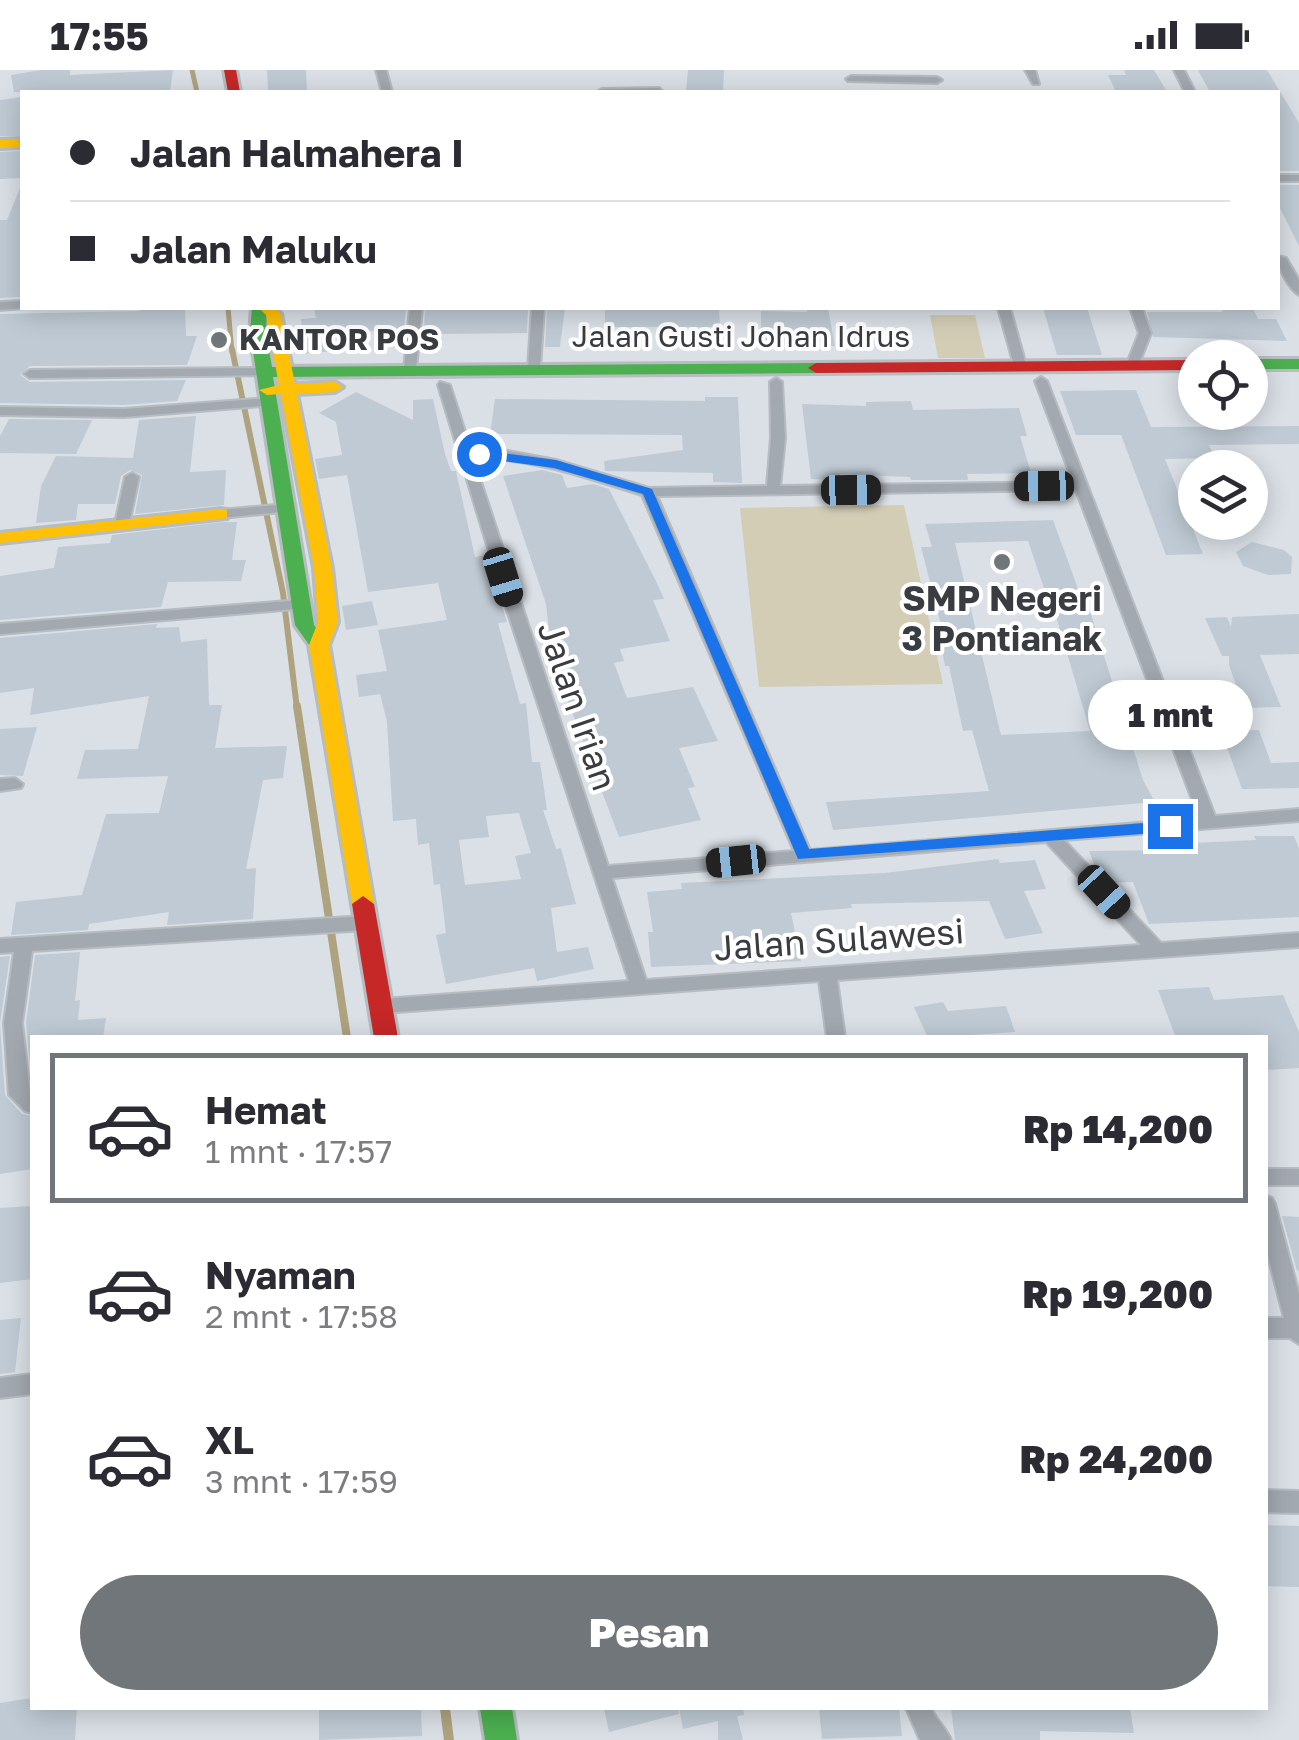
<!DOCTYPE html>
<html lang="id">
<head>
<meta charset="utf-8">
<style>
  :root { --surface:#fff; --page:#f7f7f7; --text:#2b2b33; --muted:#7c7c81; --line:#e1e1e2; --accent:#71767b }
  body { margin:0; font-family:"Golos Text",sans-serif; background:var(--page); color:var(--text); height:100vh; display:flex; flex-direction:column; font-size:38px; white-space:nowrap }
  * { box-sizing:border-box; margin:0 }
  p { font-size:32px; color:var(--muted) }
  .icon { flex:none; width:55px; height:55px; fill:none; stroke:currentColor; stroke-width:2; stroke-linecap:round; stroke-linejoin:round }
  .map { position:relative; flex:1; overflow:hidden }
  .side { position:absolute; left:30px; top:965px; width:1238px; height:675px; display:flex; flex-direction:column; background:var(--surface); border-radius:0px; box-shadow:0 5px 25px #0003 }
  .side>* { flex:none }
  .guide { position:absolute; left:20px; top:20px; width:1260px; height:220px; border-radius:0px; box-shadow:0 5px 25px #0003; display:grid; align-content:center; height:220px; padding:0 50px; background:var(--surface) }
  .fabs { position:absolute; left:1178px; top:270px; display:grid; gap:20px }
  .fabs a { display:grid; place-items:center; width:90px; height:90px; border-radius:50%; background:var(--surface); box-shadow:0 5px 25px #0003; font-size:50px }
  .end { position:absolute; width:45px; height:45px; margin:-22px; border:12px solid #1a73e8; background:#fff; box-shadow:0 0 0 5px #fff }
  .from { border-radius:50% }
  .bubble { position:absolute; height:70px; border-radius:35px; background:var(--surface); box-shadow:0 5px 25px #0003; font-size:32px; font-weight:800; line-height:70px; text-align:center }
  .car { position:absolute; width:30px; height:60px; margin:-30px -15px; border-radius:12px; box-shadow:0 0 8px 2px #0007; background:linear-gradient(#222 24%,#8ab4d8 0 40%,#222 0 76%,#8ab4d8 0 86%,#222 0) }
  .guide b { display:flex; align-items:center; gap:35px; height:95px; font-size:38px }
  .guide b+b { border-top:2px solid var(--line) }
  .guide i { width:25px; height:25px; background:var(--text) }
  ul { padding:18px 0 0; list-style:none }
  li { display:flex; align-items:center; gap:30px; height:150px; margin:0 20px 15px; padding:0 30px; border:5px solid transparent; border-radius:0px }
  li div { flex:1 }
  li b { display:block; font-size:38px }
  li em { font-style:normal; font-weight:800 }
  li.selected { border-color:var(--accent) }
  li>.icon { width:90px; height:90px; stroke-width:1.5 }
  .button { display:flex; gap:20px; margin-top:auto; padding:20px 50px }
  .button a { flex:1; height:115px; border-radius:60px; background:var(--accent); color:#fff; font-size:40px; font-weight:800; line-height:115px; text-align:center }
  .status { display:flex; justify-content:space-between; align-items:center; height:70px; padding:0 50px; background:var(--surface); direction:ltr }
  .status svg { height:28px; fill:currentColor }
  .map>svg:first-child { display:block }
</style>
</head>
<body>
<div class="status"><b>17:55</b><svg viewBox="0 0 49 12"><path d="M0 12V9h3v3zM5 12V6h3v6zM10 12V3h3v9zM15 12V0h3v12zM26 1h20v11H26zM47 4h2v5h-2z"/></svg></div>
<div class="map">
<svg width="1299" height="1670" viewBox="0 0 1299 1670">
  <rect width="100%" height="100%" fill="#dae0e6"/>
  <g fill="#d4cdb6">
    <path d="M930,245H975L985,288H938Z"/>
    <path d="M904,435L943,614L759,617L740,438Z"/>
  </g>
  <g fill="none" stroke-linecap="round" stroke-linejoin="round">
    <g stroke="#afa37f" stroke-width="5">
      <path d="M192,0L197,22"/>
      <path d="M228,238L232,282"/>
    </g>
    <path stroke="#afa37f" stroke-width="6" d="M232,279L283,523L297,639"/>
    <path stroke="#afa37f" stroke-width="8" d="M297,636L347,968"/>
    <path stroke="#afa37f" stroke-width="10" d="M445,1638L449,1670"/>
  </g>
  <g fill="#bfcad4" fill-rule="evenodd">
    <path d="M41,0H70V5L173,0L170,22H14L11,5Z"/>
    <path d="M267,0H306L307,22H268Z"/>
    <path d="M688,0H724L723,22H686Z"/>
    <path d="M1124,0H1154L1167,22H1116L1108,5H1126Z"/>
    <path d="M1198,0H1267L1299,53V101H1278V22H1210Z"/>
    <path d="M22,27V66H0V30Z"/>
    <path d="M22,81V108L0,109V82Z"/>
    <path d="M22,113V217L20,227L0,228V150H7Z"/>
    <path d="M1278,115H1299V176L1278,134Z"/>
    <path d="M140,238H185L186,266H197L187,295L30,296L20,305L30,312L186,310L177,331L124,335L0,333V244L140,241Z"/>
    <path d="M314,238H406L404,260L360,261L362,278L304,284L301,249L316,248Z"/>
    <path d="M425,238H528L527,263L434,264L435,260H424Z"/>
    <path d="M547,238H565L560,277H545Z"/>
    <path d="M605,238H719L720,257H605Z"/>
    <path d="M806,238H828L835,276L761,274V241L807,242Z"/>
    <path d="M1043,238H1087L1102,285H1057Z"/>
    <path d="M1221,238H1253L1258,249H1276L1287,271L1153,267L1147,242H1223Z"/>
    <path d="M1136,320L1151,357L1299,356V374L1209,375L1215,388L1165,389L1203,484L1166,485L1121,365H1076L1060,321Z"/>
    <path d="M356,322L413,350V330L433,329L445,384L451,401H456L475,487L486,485L507,552L498,553L520,634L526,633L532,692H540L544,719L547,740H543L556,779L561,778L576,834L551,838L557,882L588,877L594,899L537,911L534,898L446,914L436,865L446,863L440,814L434,815L429,773L418,775L416,749L393,751L387,652L380,624L359,627L356,605L387,601L378,560L447,550L438,513L368,522L347,405L319,409L315,389L342,385L336,352L319,343ZM519,743L531,783L515,786L521,809L465,815L459,770L489,767L486,746Z"/>
    <path d="M705,327H738L742,413L713,412V403L605,401L604,391L683,380L682,365L490,364L495,329L705,331Z"/>
    <path d="M911,331L913,340L1019,338L1027,366H1020L1031,403L967,404L968,410H911L910,407L840,404L841,410L811,409L802,334L866,336V332Z"/>
    <path d="M196,346L190,402L226,400L224,435L135,444L142,405L130,400L121,406L115,434H78L76,450L36,453L41,416L56,386L133,388L139,350Z"/>
    <path d="M9,349L92,350L76,384L0,383V366Z"/>
    <path d="M542,400L562,405L567,418L594,414L609,419L656,511L664,529L653,530L670,571L620,579L624,591L614,593L627,628L693,617L718,671L679,678L695,717L688,718L701,750L619,767L563,618H566L549,559L546,534L503,406Z"/>
    <path d="M1053,450L1085,538H1089L1143,710L1155,732L833,760L826,732L989,721L972,660L963,661L949,596H945L938,559H942L921,477H932L925,454ZM1028,471L1050,536H1053L1090,661L1001,665L955,473Z"/>
    <path d="M223,452H237L232,490H246L241,511L168,512L161,537L0,550V506L54,498L58,477L110,473L112,465Z"/>
    <path d="M1252,472L1284,480L1292,487L1291,504L1268,505L1243,496L1236,482Z"/>
    <path d="M372,531L378,555L346,560L342,536Z"/>
    <path d="M1299,544V584L1260,585L1281,637L1244,638L1229,595V586H1222L1205,548L1227,547L1231,557L1232,547Z"/>
    <path d="M157,554L156,558L179,557L181,572L207,569L209,635H222L215,678L287,676L283,708L263,710L246,799L256,798L253,849L167,855L169,842L89,854L88,860L11,865L16,832L82,825L106,744L159,743L168,706L77,709L85,680L138,679L149,626L30,645L34,618L0,623V568Z"/>
    <path d="M1193,612L1204,642H1179L1168,613Z"/>
    <path d="M37,657L23,706L0,705V659Z"/>
    <path d="M1259,660L1271,693L1299,692V718L1242,719L1221,661Z"/>
    <path d="M1254,766H1294L1299,779V847L1149,854L1133,812L1110,813L1096,799L1089,781L1175,780L1172,774L1256,770Z"/>
    <path d="M998,789L1000,793L1035,790L1046,819L1024,821L1043,863L1005,869L989,831L851,834L852,838L791,843L801,891L651,897L648,862H653L647,822L682,819L681,813L885,803Z"/>
    <path d="M80,882L75,931L80,930L78,950L106,948L103,968H32V1014L26,953L35,885Z"/>
    <path d="M10,886L0,953L5,1025L22,1044L32,1046V1099L0,1104V887Z"/>
    <path d="M1209,917L1214,930L1283,925L1299,962V998L1265,1000V968H1176L1158,920Z"/>
    <path d="M943,932L948,941L1006,936L1015,962L928,968L914,937Z"/>
    <path d="M32,1136V1209L0,1213V1138Z"/>
    <path d="M1282,1146L1299,1147V1200L1297,1201Z"/>
    <path d="M21,1248L15,1302L0,1304V1250Z"/>
    <path d="M1265,1455L1299,1456V1517L1265,1516Z"/>
    <path d="M32,1628V1638H77L75,1670H0V1633Z"/>
    <path d="M319,1638H421L422,1666L319,1670Z"/>
    <path d="M604,1638H678L679,1644L609,1662Z"/>
    <path d="M679,1638H743L744,1645L737,1646L743,1670H718V1651L683,1659Z"/>
    <path d="M819,1638H899L902,1666L822,1669Z"/>
    <path d="M951,1638H1130L1134,1663L1040,1661V1670H955Z"/>
  </g>
  <g fill="none" stroke-linecap="round" stroke-linejoin="round">
    <defs>
      <g id="street">
        <path d="M376,0H386L392,22H382Z"/>
        <path d="M1025,0H1035L1039,14H1033Z"/>
        <path d="M1174,0H1184L1195,22H1185Z"/>
        <path d="M851,6L937,7L942,10L937,13L848,11L846,9Z"/>
        <path d="M659,18L663,22H597L602,19Z"/>
        <rect x="1278" y="105" width="21" height="6"/>
        <path d="M1278,186L1286,188L1299,210V225C1289,219 1277,197 1278,186Z"/>
        <path d="M0,232L22,231V238H26L0,240Z"/>
        <path d="M410,238H422L416,299L410,303L404,299Z"/>
        <path d="M532,238H544L540,298L534,302L528,298Z"/>
        <path d="M998,238H1010L1026,295L1024,298L1014,295Z"/>
        <path d="M1130,238H1142L1151,263L1138,296L1132,300L1126,296L1139,263Z"/>
        <path d="M266,298L272,302L270,305L30,308L24,304L30,300Z"/>
        <path d="M1041,307L1047,311L1215,746L1299,739V751L1064,770L1161,873L1299,863V877L837,910L845,968H827L819,911L383,943L376,941L374,936L376,931L383,929L629,911L506,537L438,315L440,312L450,315L471,380H503L556,390L649,418L767,416L771,368L770,312L776,308L782,312L785,368L780,416L1073,412L1035,311ZM473,388C532,388 587,408 642,425L794,781L608,796ZM1076,420L1199,748L810,780L657,426ZM1046,772L1141,875L646,910L612,808Z"/>
        <path d="M269,328L275,332L274,335L124,347L0,345V337L124,339Z"/>
        <path d="M132,403L139,407L129,454L122,458L115,454L125,407Z"/>
        <path d="M287,434L292,435V441L221,448L214,444L221,440Z"/>
        <path d="M301,530L306,532V538L0,564V554Z"/>
        <path d="M15,708L23,714L21,718L0,721V709Z"/>
        <path d="M366,846L375,853L366,860L32,881L22,953L32,1043L25,1041L9,1025L4,953L14,882L0,883V869Z"/>
        <rect x="1265" y="1099" width="34" height="16"/>
        <path d="M1265,1125L1272,1128L1275,1134L1299,1224V1274L1290,1268H1265V1248H1284L1265,1174Z"/>
        <path d="M32,1304V1324L0,1328V1308Z"/>
        <path d="M1265,1420L1299,1421V1443L1265,1442Z"/>
        <path d="M906,1638H931C936,1650 946,1658 951,1670H920Z"/>
      </g>
      <g id="fast">
        <path d="M252,238H267L266,262L272,297L816,293L824,298L816,303L273,307L314,555L329,575L319,581L312,579L295,555L250,262Z"/>
        <rect x="1250" y="289" width="49" height="10"/>
        <path d="M480,1638H512L517,1670H485Z"/>
      </g>
      <g id="slow">
        <path d="M22,69V77L0,78V70Z"/>
        <path d="M259,238H275L281,244L295,314L335,312L343,317L335,322L297,324L332,498L338,552L329,575L374,834L363,842L352,834L309,575L318,552L314,498L281,324L267,325L259,320L279,315L266,245Z"/>
        <path d="M221,439L227,440V448L0,473V463Z"/>
      </g>
      <g id="jam">
        <path d="M224,0H236L240,22H228Z"/>
        <path d="M1195,290V300L816,303L808,298L816,293Z"/>
        <path d="M363,826L374,834L398,968H374L352,834Z"/>
      </g>
    </defs>
    <use href="#street" stroke="#b7bcc1" stroke-width="4"/>
    <use href="#fast" stroke="#b7bcc1" stroke-width="6"/>
    <use href="#slow" stroke="#b7bcc1" stroke-width="6"/>
    <use href="#jam" stroke="#b7bcc1" stroke-width="6"/>
    <use href="#street" fill="#a3a9b0" fill-rule="evenodd"/>
    <use href="#fast" fill="#4caf50" fill-rule="evenodd"/>
    <use href="#slow" fill="#ffc107" fill-rule="evenodd"/>
    <use href="#jam" fill="#c62828" fill-rule="evenodd"/>
  </g>
  <path fill="#1a73e8" d="M479,380L556,390L652,419L809,779L1170,751L1178,756L1170,762L798,789L643,424L554,398L474,387Z"/>
  <g fill="#71767b" stroke="#fff" stroke-width="4">
    <circle cx="219" cy="270" r="10"/>
    <circle cx="1002" cy="492" r="10"/>
  </g>
  <g text-anchor="middle" stroke-width="8" stroke-linejoin="round" paint-order="stroke">
    <g font-size="30" fill="#393d41" stroke="#fff">
      <text x="741" y="277">Jalan Gusti Johan Idrus</text>
    </g>
    <g font-size="30" font-weight="bold" fill="#393d41" stroke="#fff" text-anchor="start">
      <text x="239" y="280">KANTOR POS</text>
    </g>
    <g font-size="35" font-weight="bold" fill="#393d41" stroke="#fff">
      <text x="1002" y="541">SMP Negeri<tspan x="1002" dy="40">3 Pontianak</tspan></text>
    </g>
    <g font-size="35" fill="#393d41" stroke="#fff">
      <text transform="translate(577 636) rotate(71)" y="12">Jalan Irian</text>
      <text transform="translate(839 870) rotate(-4)" y="12">Jalan Sulawesi</text>
    </g>
  </g>
</svg>
<div class="fabs">
<a><svg class="icon" aria-label="locate" viewBox="0 0 24 24"><circle cx="12" cy="12" r="6"/><path d="M12 2v4M12 18v4M2 12h4M18 12h4"/></svg></a>
<a><svg class="icon" aria-label="layers" viewBox="0 0 24 24"><path d="M12 4l9 5-9 5-9-5zM3 14l9 5 9-5"/></svg></a>
</div>
<i class="end from" style="left:479px;top:384px"></i>
<i class="end" style="left:1170px;top:756px"></i>
<div class="bubble" style="left:1088px;top:610px;width:165px">1 mnt</div>
<i class="car" style="left:1044px;top:416px;rotate:269deg"></i>
<i class="car" style="left:851px;top:420px;rotate:89deg"></i>
<i class="car" style="left:503px;top:507px;rotate:163deg"></i>
<i class="car" style="left:736px;top:791px;rotate:264deg"></i>
<i class="car" style="left:1104px;top:822px;rotate:137deg"></i>
<div class="guide">
<b><i class="from"></i>Jalan Halmahera I</b>
<b><i></i>Jalan Maluku</b>
</div>
<section class="side">
<ul>
<li class="selected"><svg class="icon" aria-label="car" viewBox="0 0 24 24"><path d="M5 17H2v-5l4-1 3-4h7l3 4 3 1v5h-3M9 17h6M6 11h13"/><circle cx="7" cy="17" r="2"/><circle cx="17" cy="17" r="2"/></svg><div><b>Hemat</b><p>1 mnt · 17:57</p></div><em>Rp 14,200</em></li>
<li><svg class="icon" aria-label="car" viewBox="0 0 24 24"><path d="M5 17H2v-5l4-1 3-4h7l3 4 3 1v5h-3M9 17h6M6 11h13"/><circle cx="7" cy="17" r="2"/><circle cx="17" cy="17" r="2"/></svg><div><b>Nyaman</b><p>2 mnt · 17:58</p></div><em>Rp 19,200</em></li>
<li><svg class="icon" aria-label="car" viewBox="0 0 24 24"><path d="M5 17H2v-5l4-1 3-4h7l3 4 3 1v5h-3M9 17h6M6 11h13"/><circle cx="7" cy="17" r="2"/><circle cx="17" cy="17" r="2"/></svg><div><b>XL</b><p>3 mnt · 17:59</p></div><em>Rp 24,200</em></li>
</ul>
<div class="button"><a>Pesan</a></div>
</section>
</div>
</body>
</html>
